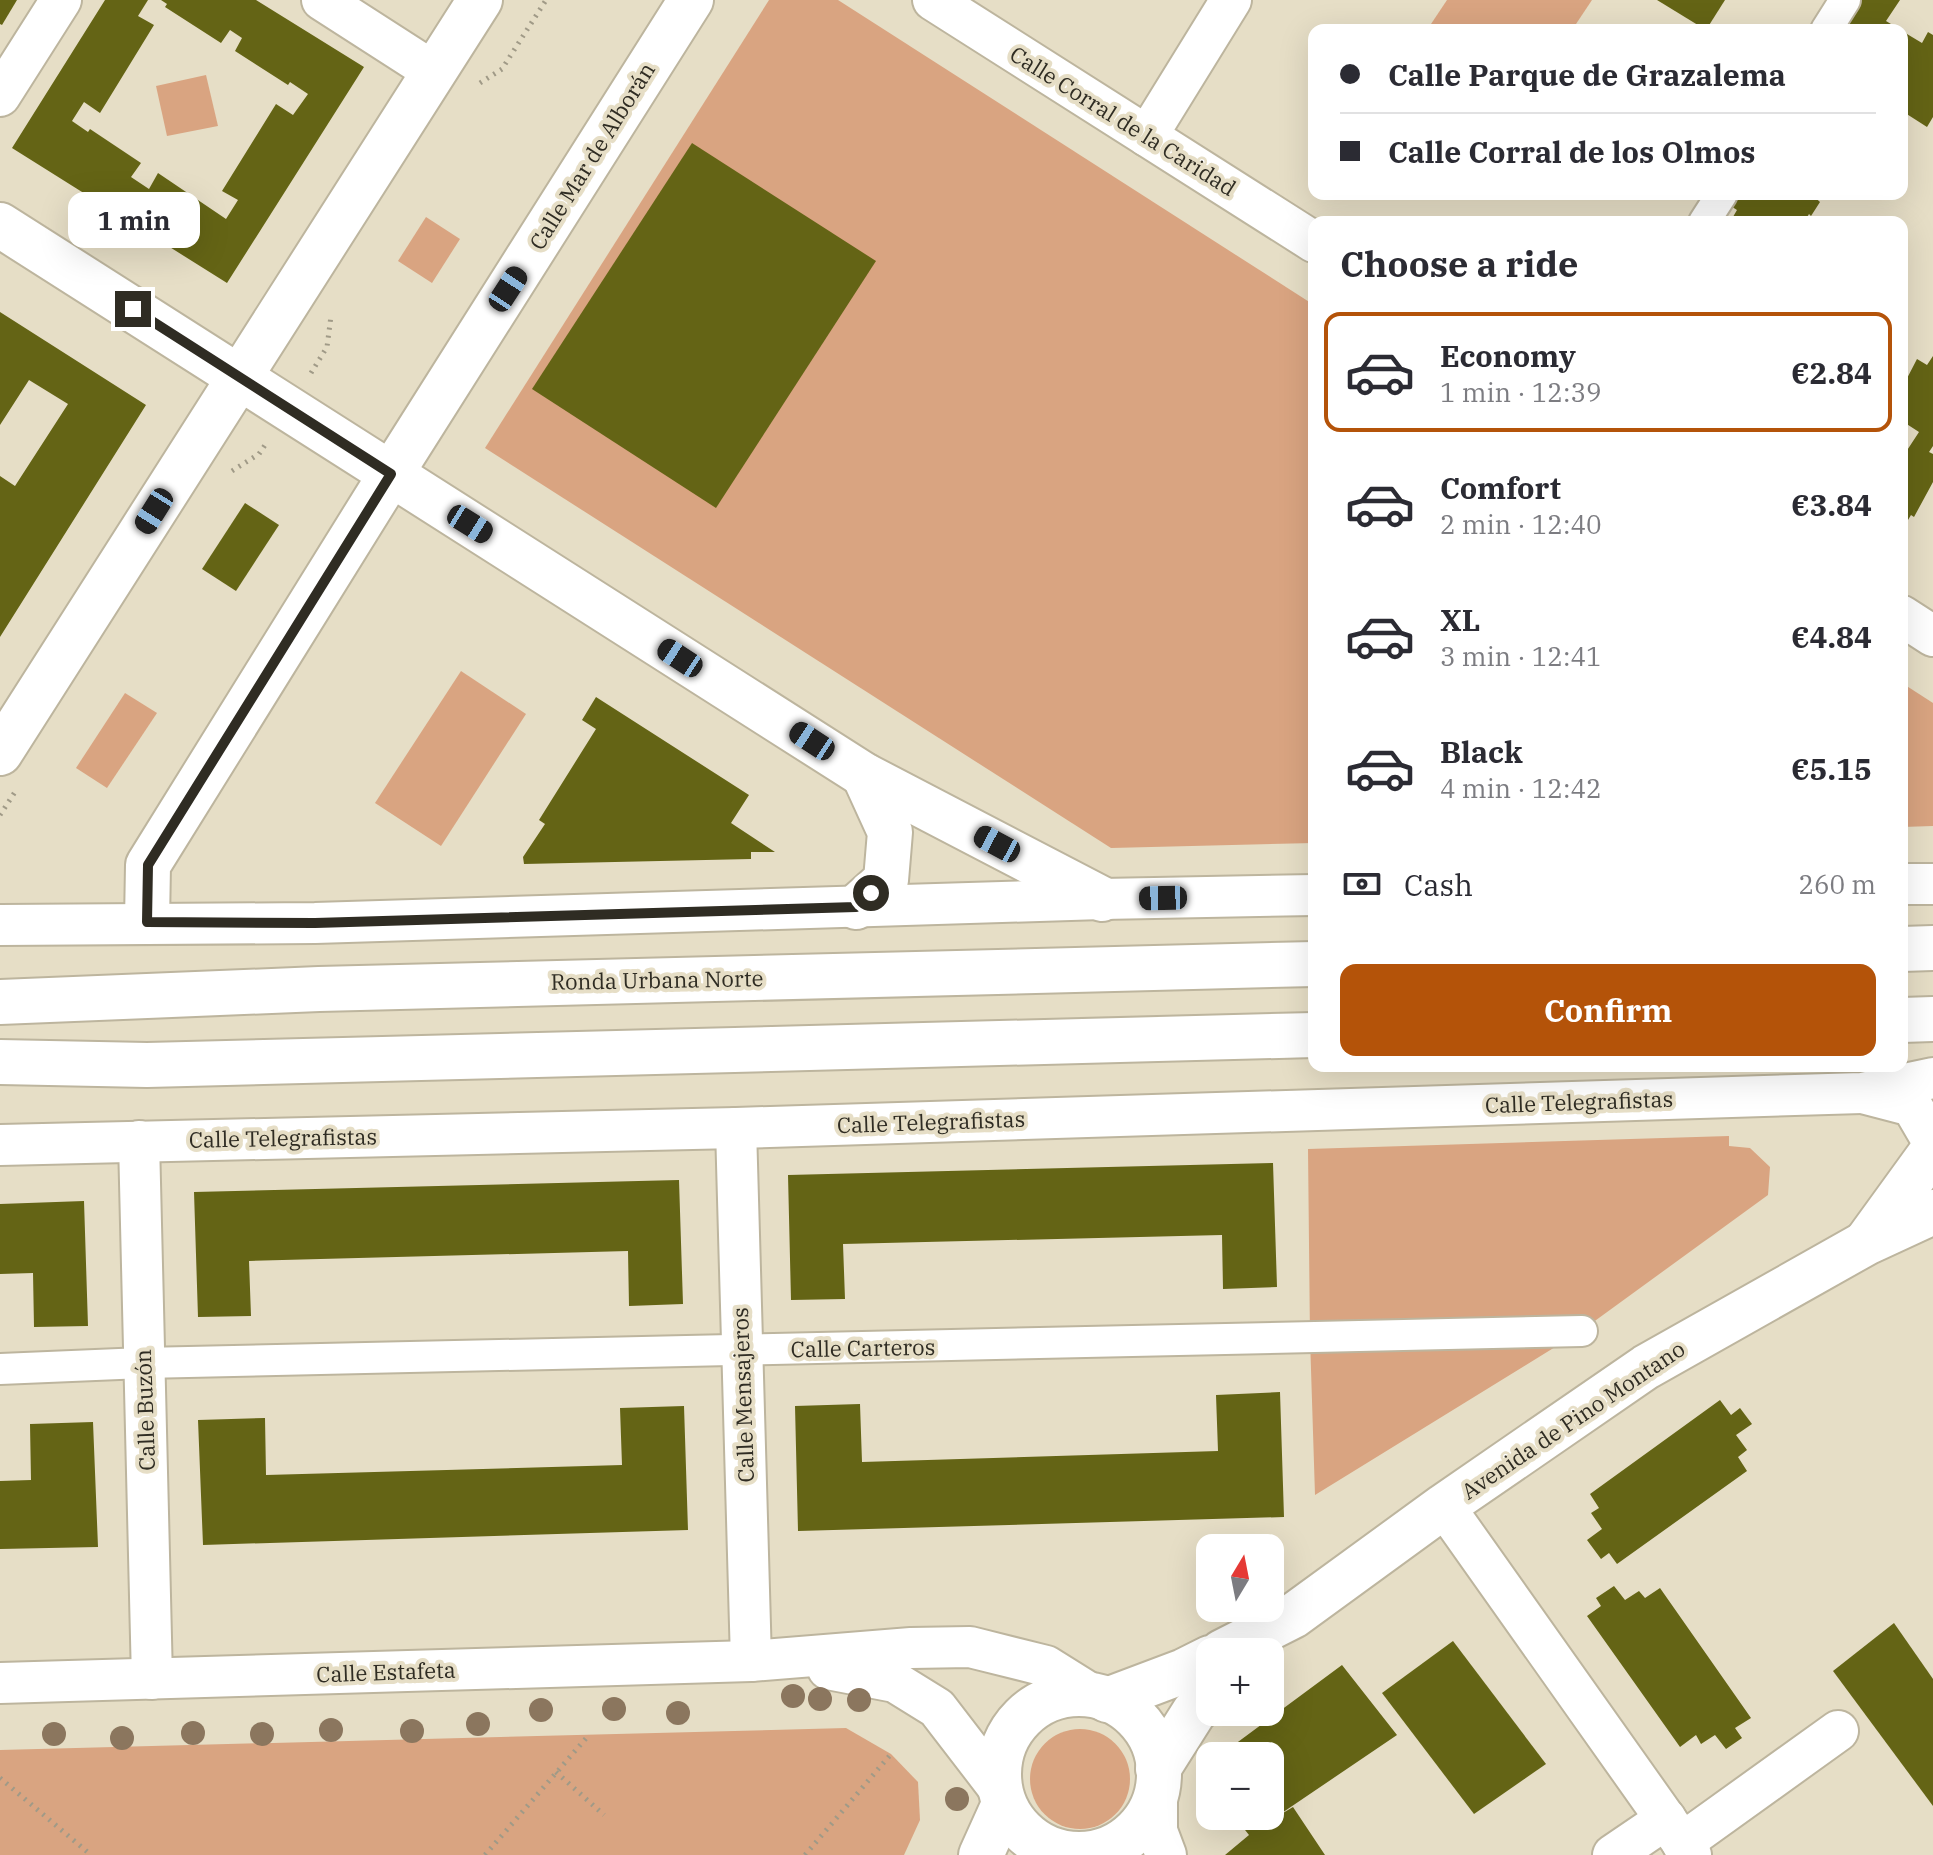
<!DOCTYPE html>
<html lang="en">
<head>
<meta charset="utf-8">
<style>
  :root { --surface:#fff; --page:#f7f7f7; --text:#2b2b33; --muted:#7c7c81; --line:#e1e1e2; --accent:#b45309 }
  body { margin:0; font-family:"IBM Plex Serif",serif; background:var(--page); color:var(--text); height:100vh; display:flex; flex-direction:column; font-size:30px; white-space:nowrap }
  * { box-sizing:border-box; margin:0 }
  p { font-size:26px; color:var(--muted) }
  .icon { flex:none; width:44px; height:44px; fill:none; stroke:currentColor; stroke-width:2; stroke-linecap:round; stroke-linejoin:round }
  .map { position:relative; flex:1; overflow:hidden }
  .drawer { position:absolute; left:1308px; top:216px; width:600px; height:856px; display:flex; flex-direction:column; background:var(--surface); border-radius:16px; box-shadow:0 8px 32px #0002 }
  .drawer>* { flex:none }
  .banner { position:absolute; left:1308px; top:24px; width:600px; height:176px; border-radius:16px; box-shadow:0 8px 32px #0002; display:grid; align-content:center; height:176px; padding:0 32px; background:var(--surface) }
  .needle { width:52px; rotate:10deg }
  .buttons { position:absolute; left:1196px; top:1534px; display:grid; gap:16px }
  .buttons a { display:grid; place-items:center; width:88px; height:88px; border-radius:16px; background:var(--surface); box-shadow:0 8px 32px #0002; font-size:40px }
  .end { position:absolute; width:36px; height:36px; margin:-18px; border:10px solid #2f2c23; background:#fff; box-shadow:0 0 0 4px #fff }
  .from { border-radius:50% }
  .bubble { position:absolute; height:56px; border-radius:16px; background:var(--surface); box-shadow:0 8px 32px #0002; font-size:26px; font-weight:800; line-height:56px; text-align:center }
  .car { position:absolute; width:24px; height:48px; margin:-24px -12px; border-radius:10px; box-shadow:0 0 6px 2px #0007; background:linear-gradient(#222 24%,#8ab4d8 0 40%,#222 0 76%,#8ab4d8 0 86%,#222 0) }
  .banner b { display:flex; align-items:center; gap:28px; height:76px; font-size:30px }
  .banner b+b { border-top:2px solid var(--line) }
  .banner i { width:20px; height:20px; background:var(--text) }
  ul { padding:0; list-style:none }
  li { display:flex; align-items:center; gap:24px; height:120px; margin:0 16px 12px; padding:0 16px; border:4px solid transparent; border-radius:16px }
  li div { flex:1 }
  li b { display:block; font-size:30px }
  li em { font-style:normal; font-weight:800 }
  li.selected { border-color:var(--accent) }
  li>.icon { width:72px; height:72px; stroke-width:1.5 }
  h2 { padding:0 32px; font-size:36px; line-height:96px }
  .pay { display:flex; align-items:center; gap:20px; height:88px; padding:0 32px; font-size:30px }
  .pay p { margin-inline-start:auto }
  .cta { display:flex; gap:16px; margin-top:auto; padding:16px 32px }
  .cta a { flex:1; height:92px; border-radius:16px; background:var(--accent); color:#fff; font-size:32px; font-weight:800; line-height:92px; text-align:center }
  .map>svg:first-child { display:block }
</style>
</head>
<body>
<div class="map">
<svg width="1933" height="1855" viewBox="0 0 1933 1855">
  <rect width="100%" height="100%" fill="#e6dec6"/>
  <g fill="#d9a481">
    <path d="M769,0H838L1314,305V843L1111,848L485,448Z"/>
    <path d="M1447,0H1592L1572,30H1427Z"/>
    <path d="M206,75L218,126L167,136L156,86Z"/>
    <path d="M426,217L460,239L432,283L398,261Z"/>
    <path d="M461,671L526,714L441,846L375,803Z"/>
    <path d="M1902,683L1933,703V826L1902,827Z"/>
    <path d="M125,693L157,713L107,788L76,768Z"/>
    <path d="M1729,1136V1146L1750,1148L1770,1167L1768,1195L1581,1331L1315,1495L1310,1338L1308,1149Z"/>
    <path d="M846,1728L891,1754L918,1782L920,1820L904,1855H0V1750Z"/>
    <circle cx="1080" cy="1779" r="50"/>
  </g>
  <g fill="#646415">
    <path d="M0,0H17L2,25L0,24Z"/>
    <path d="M105,0H148L138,16L154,25L100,113L84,102L72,121L88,132L90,129L141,163L131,177L149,189L158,173L226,219L238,200L222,191L276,104L293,115L308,94L290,82L288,85L235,51L242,38L230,30L221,43L165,7L167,4L161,0H256L364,67L227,283L12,148Z"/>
    <path d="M1657,0H1725L1706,30Z"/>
    <path d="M1854,0H1900L1886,21L1901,30H1831Z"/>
    <path d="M1902,31L1922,43L1928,32L1933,35V117L1927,127L1902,111Z"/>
    <path d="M692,143L876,261L716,508L532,389Z"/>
    <path d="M1732,194H1811L1820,202L1811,216L1809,214L1804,222H1730L1737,210L1726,203Z"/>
    <path d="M0,312L146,405L0,637V476L15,486L68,404L29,380L0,425Z"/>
    <path d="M1933,356V446L1929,452L1933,454V482L1914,517L1911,515L1902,530V458L1919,432L1902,421L1907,413L1902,410V388L1917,359L1927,365Z"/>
    <path d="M245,503L279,525L236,591L202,569Z"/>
    <path d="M596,697L749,795L731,823L775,852H751V859L524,864L523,857L545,824L539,820L596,729L582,720Z"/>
    <path d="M1273,1163L1277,1287L1223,1289L1222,1235L843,1244L845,1299L791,1300L788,1175Z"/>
    <path d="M679,1180L683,1304L629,1306L628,1251L249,1261L251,1316L198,1317L194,1192Z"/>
    <path d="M84,1201L88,1326L34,1327L33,1273L0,1274V1204Z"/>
    <path d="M1280,1392L1284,1517L798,1531L795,1406L860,1404L862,1462L1218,1451L1216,1395Z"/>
    <path d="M1720,1400L1731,1415L1740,1408L1752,1424L1736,1435L1747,1450L1738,1457L1747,1471L1617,1564L1609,1553L1601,1559L1587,1540L1602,1529L1591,1513L1599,1508L1590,1494Z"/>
    <path d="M684,1406L688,1530L203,1545L198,1420L265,1418L266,1475L622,1465L620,1408Z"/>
    <path d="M93,1422L98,1547L0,1549V1481L31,1480L30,1424Z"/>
    <path d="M1614,1586L1625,1600L1639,1591L1645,1598L1660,1588L1751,1718L1735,1728L1742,1738L1726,1749L1715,1735L1701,1744L1696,1735L1680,1747L1587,1616L1601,1606L1596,1598Z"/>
    <path d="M1894,1623L1933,1679V1806L1833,1671Z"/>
    <path d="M1453,1641L1546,1764L1474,1814L1382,1693Z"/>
    <path d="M1342,1665L1397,1735L1273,1819L1293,1807L1325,1855H1225L1249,1835L1234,1816H1270V1756H1219Z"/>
    <path d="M1210,1762V1784L1199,1770Z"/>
  </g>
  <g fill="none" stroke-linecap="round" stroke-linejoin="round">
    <defs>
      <g id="pedestrian">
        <path d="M1826,30L1845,0"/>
        <path d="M1704,222L1722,194"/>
        <path d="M0,1369L143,1363L1582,1331"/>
      </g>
      <g id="minor">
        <path d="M322,0L434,72"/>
        <path d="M933,0L1314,242"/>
        <path d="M0,96L61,0"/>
        <path d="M1147,136L1231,0"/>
        <path d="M1902,616L1933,636"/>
        <path d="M1902,884H1933"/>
        <path d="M0,925L315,923L1102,899L1314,895"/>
        <path d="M1866,1094L1912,1106L1933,1142"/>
        <path d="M736,1128L751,1661"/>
        <path d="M139,1141L152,1679"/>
        <path d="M0,1145L736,1128L1862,1093L1933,1078"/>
        <path d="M1444,1506L1691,1855"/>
        <path d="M828,1669L895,1682L937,1708L1000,1790"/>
        <path d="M0,1683L751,1661L911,1648L970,1647L1046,1666L1094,1696"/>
        <path d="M1157,1791V1831L1166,1855"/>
        <path d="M1682,1843L1838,1731"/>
        <path d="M1105,1850L1116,1855"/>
        <path d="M1613,1855L1666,1819"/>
      </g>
      <g id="tertiary">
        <path d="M0,225L864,775L1102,899"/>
        <path d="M0,753L480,0"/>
        <path d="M856,907L886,880L890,832L864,775"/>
        <path d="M147,922L148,865L391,474L691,0"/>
        <path d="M1867,1241L1933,1150"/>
        <path d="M1222,1652L1293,1616L1444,1506L1646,1367L1866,1243L1933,1212"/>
        <circle cx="1079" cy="1774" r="80"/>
        <path d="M1107,1700L1184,1671L1210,1658"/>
        <path d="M1158,1769L1194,1712L1210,1696"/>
        <path d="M981,1855L1004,1804"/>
      </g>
      <g id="primary">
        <path d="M1902,949L1933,948"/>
        <path d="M0,1002L319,989L1314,964"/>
        <path d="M1902,1020L1933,1019"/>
        <path d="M0,1062L147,1065L1314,1035"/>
      </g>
    </defs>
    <use href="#pedestrian" stroke="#bdb59e" stroke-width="34"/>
    <use href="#minor" stroke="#bdb59e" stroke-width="44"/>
    <use href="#tertiary" stroke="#bdb59e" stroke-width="48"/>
    <use href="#primary" stroke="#bdb59e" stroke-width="48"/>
    <g stroke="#a09a87" stroke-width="5" stroke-dasharray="2 6" stroke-linecap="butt">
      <path d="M480,83L502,69L546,0"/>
      <path d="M311,373L327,347L331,316"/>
      <path d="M232,471L259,454L267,442"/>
      <path d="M0,815L15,792"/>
      <path d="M556,1772L604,1815"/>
      <path d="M0,1778L91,1855"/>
      <path d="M485,1855L588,1736"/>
      <path d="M805,1855L891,1754"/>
    </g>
    <use href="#pedestrian" stroke="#fff" stroke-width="30"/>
    <use href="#minor" stroke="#fff" stroke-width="40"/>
    <use href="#tertiary" stroke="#fff" stroke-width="44"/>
    <use href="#primary" stroke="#fff" stroke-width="44"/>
  </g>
  <g fill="#8b765e">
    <circle cx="793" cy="1696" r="12"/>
    <circle cx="820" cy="1699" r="12"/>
    <circle cx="859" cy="1700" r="12"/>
    <circle cx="614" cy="1709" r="12"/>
    <circle cx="541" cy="1710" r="12"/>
    <circle cx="678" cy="1713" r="12"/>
    <circle cx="478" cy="1724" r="12"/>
    <circle cx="331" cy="1730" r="12"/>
    <circle cx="412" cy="1731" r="12"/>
    <circle cx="193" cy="1733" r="12"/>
    <circle cx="54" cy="1734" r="12"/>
    <circle cx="262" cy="1734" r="12"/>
    <circle cx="122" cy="1738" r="12"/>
    <circle cx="957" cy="1799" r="12"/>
  </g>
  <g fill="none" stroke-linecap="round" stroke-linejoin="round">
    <path stroke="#2f2c23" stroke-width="10" d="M133,309L391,474L148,865L147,922L315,923L856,907L871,893"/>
  </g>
  <g text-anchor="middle" stroke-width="8" stroke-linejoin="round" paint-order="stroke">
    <g font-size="22" fill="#2f2c23" stroke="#e6dec6">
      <text transform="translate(1123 121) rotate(32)" y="8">Calle Corral de la Caridad</text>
      <text transform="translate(592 156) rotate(-58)" y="8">Calle Mar de Alborán</text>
      <text transform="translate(657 980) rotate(-1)" y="8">Ronda Urbana Norte</text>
      <text transform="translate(1579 1102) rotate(-2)" y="8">Calle Telegrafistas</text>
      <text transform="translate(931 1122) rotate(-2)" y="8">Calle Telegrafistas</text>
      <text transform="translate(283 1138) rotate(-1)" y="8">Calle Telegrafistas</text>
      <text transform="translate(863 1348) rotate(-1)" y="8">Calle Carteros</text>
      <text transform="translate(743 1395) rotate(-92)" y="8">Calle Mensajeros</text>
      <text transform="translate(145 1410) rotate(-92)" y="8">Calle Buzón</text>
      <text transform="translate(1573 1420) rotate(-34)" y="8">Avenida de Pino Montano</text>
      <text transform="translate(386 1672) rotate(-2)" y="8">Calle Estafeta</text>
    </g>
  </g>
</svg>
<div class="buttons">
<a><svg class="needle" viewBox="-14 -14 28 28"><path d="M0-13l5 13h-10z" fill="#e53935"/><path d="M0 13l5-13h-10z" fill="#7c7c81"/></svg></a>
<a>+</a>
<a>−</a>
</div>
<i class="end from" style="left:871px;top:893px"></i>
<i class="end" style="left:133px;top:309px"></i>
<div class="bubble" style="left:68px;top:192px;width:132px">1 min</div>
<i class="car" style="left:508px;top:289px;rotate:33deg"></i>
<i class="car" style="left:154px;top:511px;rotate:212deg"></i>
<i class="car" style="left:470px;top:524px;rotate:122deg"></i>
<i class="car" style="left:680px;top:658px;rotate:303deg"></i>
<i class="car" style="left:812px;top:741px;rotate:303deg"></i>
<i class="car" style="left:997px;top:844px;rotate:298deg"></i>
<i class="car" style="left:1163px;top:898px;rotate:269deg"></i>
<div class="banner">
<b><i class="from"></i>Calle Parque de Grazalema</b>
<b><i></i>Calle Corral de los Olmos</b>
</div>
<section class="drawer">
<h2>Choose a ride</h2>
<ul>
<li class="selected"><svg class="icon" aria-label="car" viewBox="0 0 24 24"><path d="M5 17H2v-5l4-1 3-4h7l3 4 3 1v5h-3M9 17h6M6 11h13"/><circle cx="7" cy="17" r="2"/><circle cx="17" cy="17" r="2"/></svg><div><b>Economy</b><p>1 min · 12:39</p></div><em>€2.84</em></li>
<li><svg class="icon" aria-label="car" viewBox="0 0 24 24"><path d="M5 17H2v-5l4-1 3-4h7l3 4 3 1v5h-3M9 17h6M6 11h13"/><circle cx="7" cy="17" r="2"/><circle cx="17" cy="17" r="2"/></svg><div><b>Comfort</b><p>2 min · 12:40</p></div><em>€3.84</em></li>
<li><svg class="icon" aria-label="car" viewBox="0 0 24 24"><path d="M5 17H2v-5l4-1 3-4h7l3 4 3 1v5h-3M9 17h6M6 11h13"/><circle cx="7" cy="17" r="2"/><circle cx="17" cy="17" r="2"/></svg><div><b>XL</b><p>3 min · 12:41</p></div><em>€4.84</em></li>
<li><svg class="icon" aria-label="car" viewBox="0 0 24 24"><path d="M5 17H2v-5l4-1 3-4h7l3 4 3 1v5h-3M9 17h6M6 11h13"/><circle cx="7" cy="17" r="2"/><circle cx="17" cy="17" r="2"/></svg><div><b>Black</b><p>4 min · 12:42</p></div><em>€5.15</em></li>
</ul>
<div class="pay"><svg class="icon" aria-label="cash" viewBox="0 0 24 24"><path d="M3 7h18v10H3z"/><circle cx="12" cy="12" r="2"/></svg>Cash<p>260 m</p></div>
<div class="cta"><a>Confirm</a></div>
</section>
</div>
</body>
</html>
